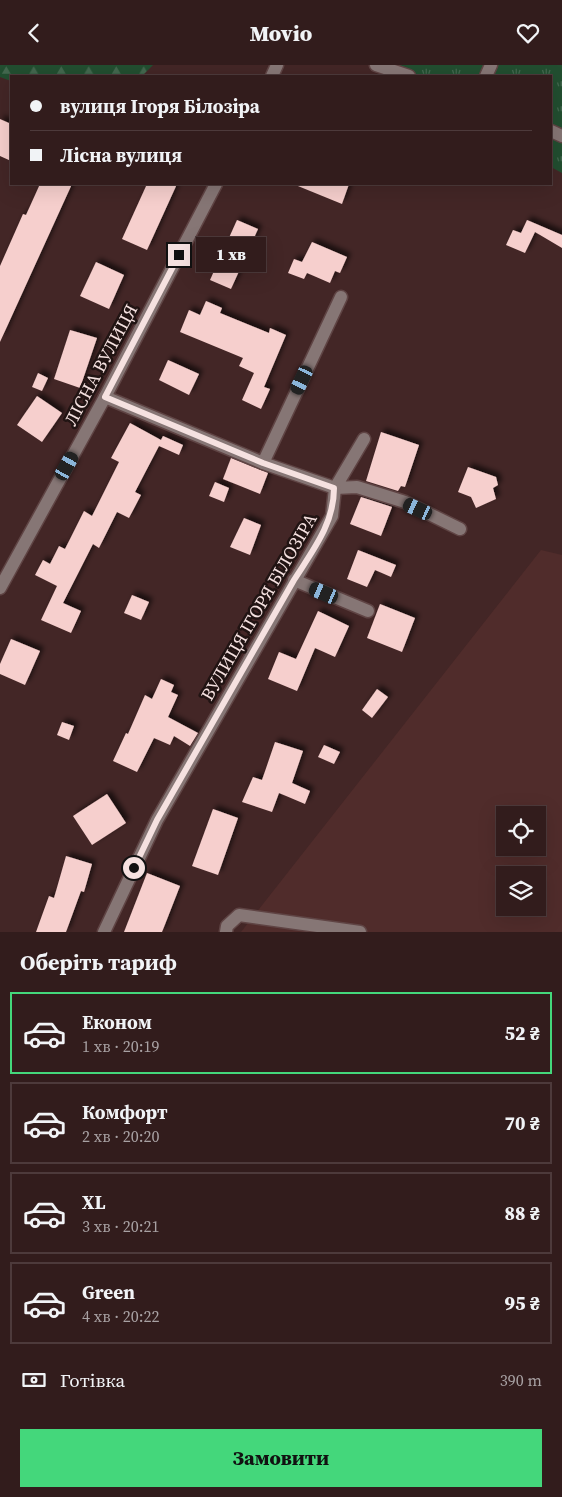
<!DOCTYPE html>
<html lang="uk">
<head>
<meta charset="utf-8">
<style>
  :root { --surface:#321c1c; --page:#3a2525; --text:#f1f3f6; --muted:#a8a1a3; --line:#4d3a3b; --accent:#44d77b }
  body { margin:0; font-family:"Source Serif 4",serif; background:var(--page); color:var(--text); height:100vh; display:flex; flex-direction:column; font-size:19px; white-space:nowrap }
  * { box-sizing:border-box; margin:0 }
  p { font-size:16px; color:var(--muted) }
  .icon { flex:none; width:28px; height:28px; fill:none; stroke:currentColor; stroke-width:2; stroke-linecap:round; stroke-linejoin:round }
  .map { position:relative; height:867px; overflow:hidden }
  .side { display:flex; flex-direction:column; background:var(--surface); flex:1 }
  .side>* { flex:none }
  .top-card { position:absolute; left:10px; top:10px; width:542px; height:110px; border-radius:0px; box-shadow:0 5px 20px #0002,0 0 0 1px var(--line); display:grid; align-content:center; height:110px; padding:0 20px; background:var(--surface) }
  .buttons { position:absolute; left:496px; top:741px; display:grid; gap:10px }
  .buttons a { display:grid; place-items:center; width:50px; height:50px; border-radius:0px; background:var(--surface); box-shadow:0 5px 20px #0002,0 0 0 1px var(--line); font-size:25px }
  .end { position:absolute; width:22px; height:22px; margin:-11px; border:6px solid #f5e1e0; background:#111; box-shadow:0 0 0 2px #111 }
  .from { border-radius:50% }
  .bubble { position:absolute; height:35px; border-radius:0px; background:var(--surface); box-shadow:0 5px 20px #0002,0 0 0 1px var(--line); font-size:16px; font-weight:800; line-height:35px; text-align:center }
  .car { position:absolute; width:15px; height:30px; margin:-15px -8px; border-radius:6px; box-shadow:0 0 4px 1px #0007; background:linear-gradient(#222 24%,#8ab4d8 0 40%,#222 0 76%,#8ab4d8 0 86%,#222 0) }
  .top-card b { display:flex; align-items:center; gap:18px; height:48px; font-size:19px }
  .top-card b+b { border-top:1px solid var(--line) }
  .top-card i { width:12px; height:12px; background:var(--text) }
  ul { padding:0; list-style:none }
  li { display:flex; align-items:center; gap:15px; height:82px; margin:0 10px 8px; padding:0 10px; border:2px solid var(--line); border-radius:0px }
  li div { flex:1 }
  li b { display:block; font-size:19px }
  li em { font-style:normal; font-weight:800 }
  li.selected { border-color:var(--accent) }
  li>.icon { width:45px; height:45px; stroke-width:1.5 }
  h2 { padding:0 20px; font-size:22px; line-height:60px }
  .pay { display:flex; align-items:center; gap:12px; height:55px; padding:0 20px; font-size:19px }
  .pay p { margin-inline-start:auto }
  .action { display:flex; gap:10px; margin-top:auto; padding:10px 20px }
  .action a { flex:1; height:58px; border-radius:0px; background:var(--accent); color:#111; font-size:20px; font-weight:800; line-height:58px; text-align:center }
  header { display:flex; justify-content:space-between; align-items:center; height:65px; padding:0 20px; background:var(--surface); font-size:22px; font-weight:800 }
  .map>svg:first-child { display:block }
</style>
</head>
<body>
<header><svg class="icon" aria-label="back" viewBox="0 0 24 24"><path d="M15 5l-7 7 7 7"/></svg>Movio<svg class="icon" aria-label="heart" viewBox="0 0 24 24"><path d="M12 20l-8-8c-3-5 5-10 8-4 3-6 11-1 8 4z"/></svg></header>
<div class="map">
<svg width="562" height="867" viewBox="0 0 562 867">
  <defs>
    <pattern id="forest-firs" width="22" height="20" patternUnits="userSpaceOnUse" patternTransform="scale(1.25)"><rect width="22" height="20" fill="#224e30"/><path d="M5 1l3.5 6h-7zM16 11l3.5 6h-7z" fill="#43674e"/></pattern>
    <pattern id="park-tufts" width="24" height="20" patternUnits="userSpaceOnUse" patternTransform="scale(1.25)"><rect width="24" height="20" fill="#224e30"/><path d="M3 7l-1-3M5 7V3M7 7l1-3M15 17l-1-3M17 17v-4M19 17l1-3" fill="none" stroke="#43674e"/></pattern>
    <filter id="shadow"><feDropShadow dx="4" dy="-4" stdDeviation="2.5" flood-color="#0009"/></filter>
  </defs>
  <rect width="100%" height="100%" fill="#432626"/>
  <path fill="#502c2b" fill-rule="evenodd" d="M541,485L562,490V867H241ZM505,750H538V782H505ZM505,810H538V842H505Z"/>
  <path fill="url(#forest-firs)" d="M0,0H153L142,11H11V16L0,12Z"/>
  <path fill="url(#park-tufts)" d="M391,0H562V108L551,102V11H385Z"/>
  <g fill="#f6cfcd" filter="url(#shadow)">
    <path d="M0,54L11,59V96L0,91Z"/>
    <path d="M40,119H72L0,277V201L23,149L26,150Z"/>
    <path d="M147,119H177L147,185L122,174Z"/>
    <path d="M293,119H349L342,139Z"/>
    <path d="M237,155L258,164L231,224L210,215Z"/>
    <path d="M527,155L562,170V183L535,167L525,188L506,180L513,165L521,168Z"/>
    <path d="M312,177L347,192L340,208L335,206L330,218L307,208L304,214L288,208L294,194L302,197Z"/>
    <path d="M96,197L124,210L109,244L80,231Z"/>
    <path d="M206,236L222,243L220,248L269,268L270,263L286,270L264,322L270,324L261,344L242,335L254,308L239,301L243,293L180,267L189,245L200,250Z"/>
    <path d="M70,265L97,273L80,323L54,314Z"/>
    <path d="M168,295L199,309L189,330L159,315Z"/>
    <path d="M38,308L48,313L42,326L32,322Z"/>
    <path d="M37,331L62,348L42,377L17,360Z"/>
    <path d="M130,358L161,375L163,371L183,380L179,390L159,381L135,427L141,430L129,453L117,447L99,483L93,479L63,538L81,546L71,568L41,555L57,521L35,510L43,495L50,499L59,481L65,484L84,446L92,451L119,397L111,393Z"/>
    <path d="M381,367L419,380L405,422L401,421L398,426L366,416Z"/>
    <path d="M231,393L268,408L260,429L223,414Z"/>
    <path d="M468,402L496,412L498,420L493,423L496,434L476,443L471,432L458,427Z"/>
    <path d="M215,417L229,423L224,437L209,431Z"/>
    <path d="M361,432L392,442L381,471L350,459Z"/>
    <path d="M244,453L261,460L250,490L230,482Z"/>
    <path d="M358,485L396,500L391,512L375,505L367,522L347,514Z"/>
    <path d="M132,530L149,537L141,555L124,548Z"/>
    <path d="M380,539L415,553L402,587L367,573Z"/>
    <path d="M318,546L349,561L335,592L315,583L297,626L268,614L279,587L296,594Z"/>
    <path d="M11,574L40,586L25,620L0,609V599Z"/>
    <path d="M161,614L174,620L171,627L178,630L168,652L198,668L190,681L174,671L170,680L154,673L137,707L113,696L126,668L128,669L145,630L152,634Z"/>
    <path d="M377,624L388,632L372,653L362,645Z"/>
    <path d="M62,657L74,661L69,675L57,670Z"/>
    <path d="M275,677L303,686L292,718L310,726L305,739L279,728L272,747L242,737L253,712L262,715Z"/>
    <path d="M324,680L340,687L334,699L318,692Z"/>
    <path d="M107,729L126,758L92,780L73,751Z"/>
    <path d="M213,744L238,753L218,810L192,801Z"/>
    <path d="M66,791L92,799L84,827L81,826L66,867H36L49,831L54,833Z"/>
    <path d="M147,808L180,821L164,862L162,867H124Z"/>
  </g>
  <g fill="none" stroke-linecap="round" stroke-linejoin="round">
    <defs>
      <g id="minor">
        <path d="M376,0L409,11"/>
        <path d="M272,11L277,0"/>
        <path d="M486,11L491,0"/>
        <path d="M551,66L562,71"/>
        <path d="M364,374L335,423L357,422L405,437L460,464"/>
        <path d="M263,398L341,232"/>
        <path d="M294,515L368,546"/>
        <path d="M0,523L105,332L216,119"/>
        <path d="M104,867L157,755L332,451L335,423L263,398L105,332"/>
        <path d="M226,867L227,861L239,850L360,867"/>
      </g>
    </defs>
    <use href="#minor" stroke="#5f4444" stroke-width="15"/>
    <use href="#minor" stroke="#867675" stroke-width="12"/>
  </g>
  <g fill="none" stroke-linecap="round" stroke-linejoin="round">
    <path stroke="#f5e1e0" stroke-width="6" d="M134,803L157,755L294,515C313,485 334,459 334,423L263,398L105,332L179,190"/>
  </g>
  <g text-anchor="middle" stroke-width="5" stroke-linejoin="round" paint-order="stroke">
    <g font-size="18" fill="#f5e1e0" stroke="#211413">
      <text transform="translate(101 300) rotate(-62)" y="6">ЛІСНА ВУЛИЦЯ</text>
      <text transform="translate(259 542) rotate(-60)" y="6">ВУЛИЦЯ ІГОРЯ БІЛОЗІРА</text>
    </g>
  </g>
</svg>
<div class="buttons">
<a><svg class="icon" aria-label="locate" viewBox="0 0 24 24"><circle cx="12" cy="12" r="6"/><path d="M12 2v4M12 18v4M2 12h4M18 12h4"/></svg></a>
<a><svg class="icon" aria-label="layers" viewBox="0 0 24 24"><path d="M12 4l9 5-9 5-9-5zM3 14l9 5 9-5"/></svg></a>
</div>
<i class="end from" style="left:134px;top:803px"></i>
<i class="end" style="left:179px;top:190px"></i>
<div class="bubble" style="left:196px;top:172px;width:70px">1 хв</div>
<i class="car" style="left:302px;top:315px;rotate:205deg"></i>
<i class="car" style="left:67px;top:401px;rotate:29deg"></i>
<i class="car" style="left:418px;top:444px;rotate:295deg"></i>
<i class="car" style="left:324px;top:528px;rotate:293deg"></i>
<div class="top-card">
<b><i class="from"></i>вулиця Ігоря Білозіра</b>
<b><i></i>Лісна вулиця</b>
</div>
</div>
<section class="side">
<h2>Оберіть тариф</h2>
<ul>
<li class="selected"><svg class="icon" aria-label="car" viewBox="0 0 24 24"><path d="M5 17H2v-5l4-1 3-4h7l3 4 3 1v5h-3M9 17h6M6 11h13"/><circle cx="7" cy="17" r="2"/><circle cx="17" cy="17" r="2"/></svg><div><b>Економ</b><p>1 хв · 20:19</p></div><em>52 ₴</em></li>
<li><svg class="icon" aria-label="car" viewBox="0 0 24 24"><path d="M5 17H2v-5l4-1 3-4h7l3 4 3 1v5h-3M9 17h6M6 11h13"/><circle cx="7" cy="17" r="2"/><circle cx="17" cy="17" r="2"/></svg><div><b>Комфорт</b><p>2 хв · 20:20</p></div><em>70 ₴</em></li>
<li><svg class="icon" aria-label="car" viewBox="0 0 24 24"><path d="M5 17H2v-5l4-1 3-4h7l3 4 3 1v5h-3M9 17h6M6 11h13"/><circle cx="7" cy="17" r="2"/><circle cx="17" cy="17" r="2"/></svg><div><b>XL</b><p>3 хв · 20:21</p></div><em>88 ₴</em></li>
<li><svg class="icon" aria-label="car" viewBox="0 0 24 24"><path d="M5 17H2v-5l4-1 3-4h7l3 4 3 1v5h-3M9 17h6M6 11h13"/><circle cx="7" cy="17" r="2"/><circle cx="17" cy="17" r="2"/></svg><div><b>Green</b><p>4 хв · 20:22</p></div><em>95 ₴</em></li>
</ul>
<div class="pay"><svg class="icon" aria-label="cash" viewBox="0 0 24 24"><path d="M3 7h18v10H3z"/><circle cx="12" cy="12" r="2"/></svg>Готівка<p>390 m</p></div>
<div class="action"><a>Замовити</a></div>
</section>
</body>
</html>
